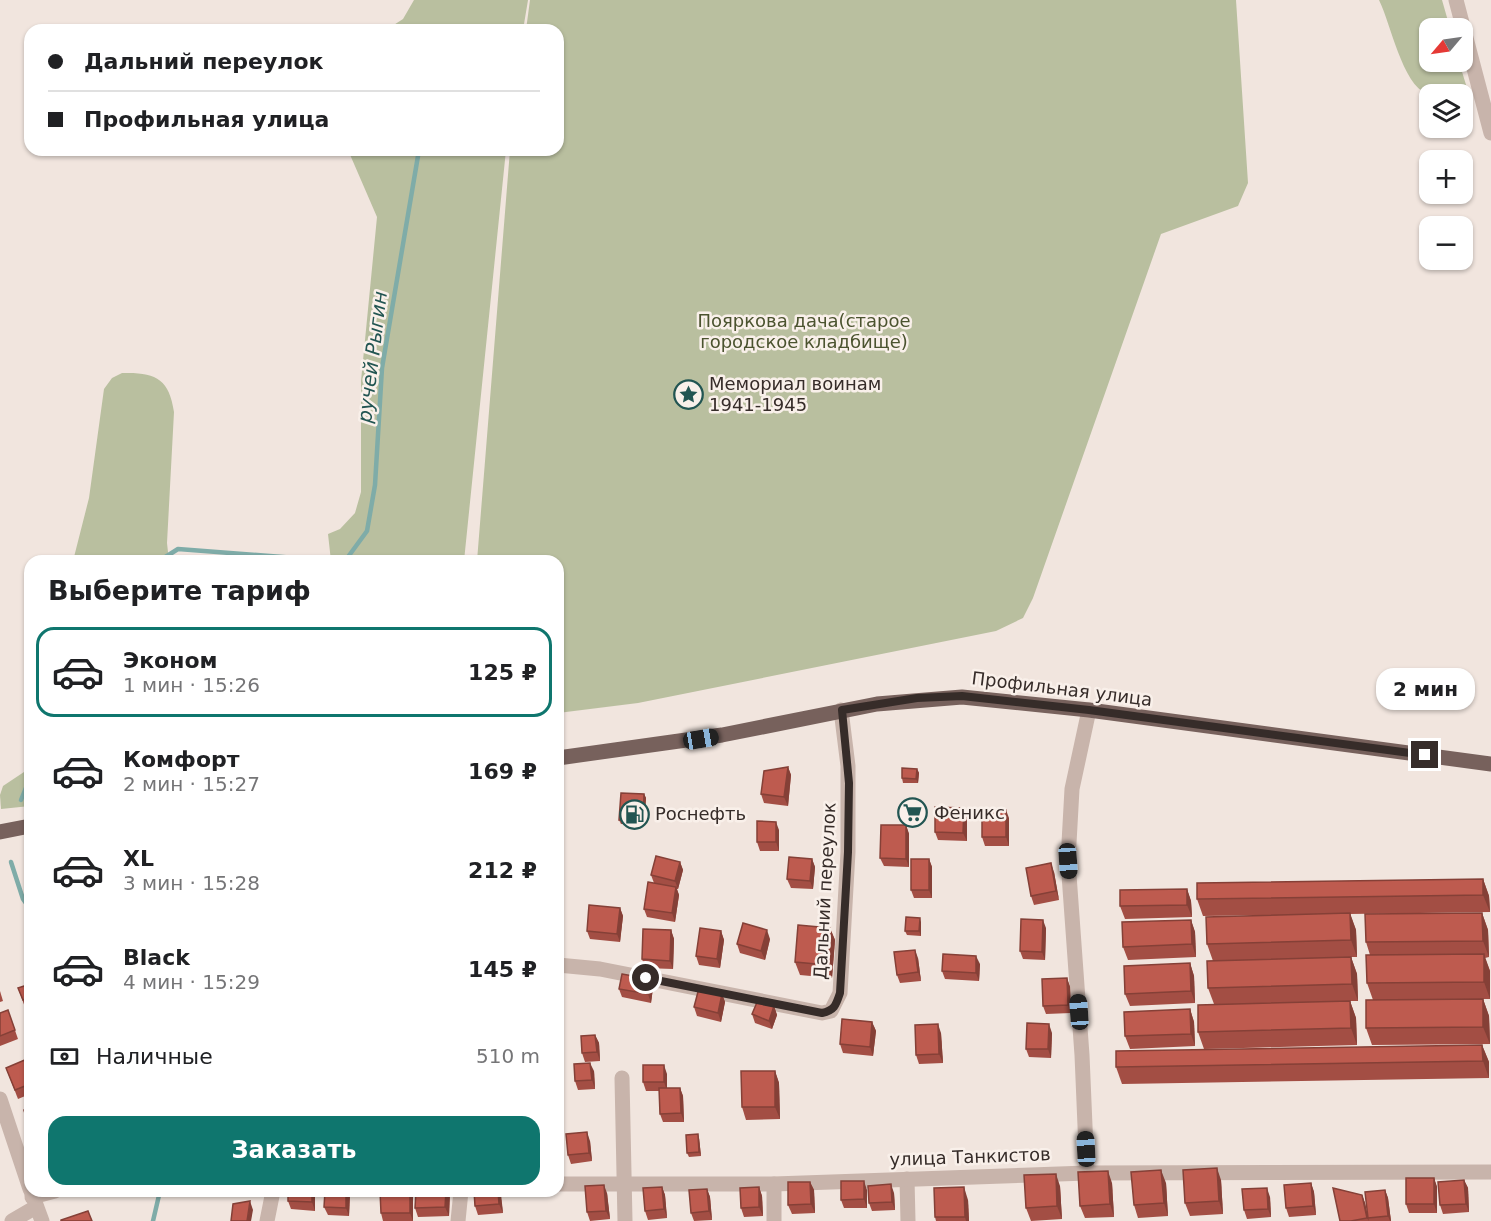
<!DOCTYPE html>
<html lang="ru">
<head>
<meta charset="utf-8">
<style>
  :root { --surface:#fff; --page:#f6f6f6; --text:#202124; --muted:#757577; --line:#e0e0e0; --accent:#0f766e }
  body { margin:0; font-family:"DejaVu Sans",sans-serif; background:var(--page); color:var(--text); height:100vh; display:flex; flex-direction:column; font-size:22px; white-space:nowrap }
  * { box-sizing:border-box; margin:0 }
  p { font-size:20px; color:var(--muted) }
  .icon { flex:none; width:33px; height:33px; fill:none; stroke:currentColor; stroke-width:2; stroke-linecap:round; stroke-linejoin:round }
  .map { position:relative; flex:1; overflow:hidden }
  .details { position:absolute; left:24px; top:555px; width:540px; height:642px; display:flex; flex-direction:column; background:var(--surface); border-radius:18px; box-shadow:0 2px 4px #0004 }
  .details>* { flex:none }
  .guide { position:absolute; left:24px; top:24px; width:540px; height:132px; border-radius:18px; box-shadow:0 2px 4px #0004; display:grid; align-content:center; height:132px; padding:0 24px; background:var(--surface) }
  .needle { width:39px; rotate:241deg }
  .controls { position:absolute; left:1419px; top:18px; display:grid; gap:12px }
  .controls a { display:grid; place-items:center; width:54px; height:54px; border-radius:12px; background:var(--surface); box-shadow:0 2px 4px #0004; font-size:30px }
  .end { position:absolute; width:27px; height:27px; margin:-14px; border:8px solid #362c29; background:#fff; box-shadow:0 0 0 3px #fff }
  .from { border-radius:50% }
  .bubble { position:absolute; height:42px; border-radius:18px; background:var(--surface); box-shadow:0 2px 4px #0004; font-size:20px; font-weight:800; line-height:42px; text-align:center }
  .car { position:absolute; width:18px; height:36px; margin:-18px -9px; border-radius:8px; box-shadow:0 0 4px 2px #0007; background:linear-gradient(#222 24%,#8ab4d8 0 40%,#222 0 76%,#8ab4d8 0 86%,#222 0) }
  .guide b { display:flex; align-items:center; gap:21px; height:57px; font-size:22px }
  .guide b+b { border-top:2px solid var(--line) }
  .guide i { width:15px; height:15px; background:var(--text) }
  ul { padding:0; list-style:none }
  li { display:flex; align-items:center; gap:18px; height:90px; margin:0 12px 9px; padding:0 12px; border:3px solid transparent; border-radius:18px }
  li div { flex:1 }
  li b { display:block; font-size:22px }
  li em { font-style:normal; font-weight:800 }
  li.current { border-color:var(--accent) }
  li>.icon { width:54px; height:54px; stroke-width:1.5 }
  h2 { padding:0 24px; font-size:27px; line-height:72px }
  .pay { display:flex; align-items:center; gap:15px; height:66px; padding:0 24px; font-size:22px }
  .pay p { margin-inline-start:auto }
  .cta { display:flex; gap:12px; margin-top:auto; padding:12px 24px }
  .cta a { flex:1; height:69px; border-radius:18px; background:var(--accent); color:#fff; font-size:24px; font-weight:800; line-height:69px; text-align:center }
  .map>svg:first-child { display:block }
</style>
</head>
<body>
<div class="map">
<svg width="1491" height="1221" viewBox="0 0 1491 1221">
  <rect width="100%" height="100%" fill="#f1e5de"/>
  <g fill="#b9bf9f">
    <path d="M414,0H528L523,30H386L403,19Z"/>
    <path d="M530,0H1236L1248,183L1238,206L1161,234L1033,598L1023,618L996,631L638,703L558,713V561H477L510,150H558V30H526Z"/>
    <path d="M1379,0H1442L1450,28H1430V62H1459L1467,88L1466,98L1463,100L1462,94C1453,94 1433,97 1427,94C1402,84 1391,24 1379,0Z"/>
    <path d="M348,150H506L464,561H331L328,534L340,529L355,513L361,492V381L377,217Z"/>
    <path d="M122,373C155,372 169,378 174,412L167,543L169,561H73L89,498L104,389L112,378Z"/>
    <path d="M30,768V806L1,809L0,795L3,786Z"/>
  </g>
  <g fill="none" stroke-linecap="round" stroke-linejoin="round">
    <g stroke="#7faca8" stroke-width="4.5">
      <path d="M159,561L178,549L334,561"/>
      <path d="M345,561L367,531L375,485L382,368L419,150"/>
      <path d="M21,800L30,778"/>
      <path d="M11,862L23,899L30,909"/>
      <path d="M153,1221L160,1191"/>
    </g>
    <g stroke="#c8b4ab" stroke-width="15">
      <path d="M1456,0L1491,133"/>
      <path d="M558,965L600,969L822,1013L831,1011L840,993L848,852V766L841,710"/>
      <path d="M622,1078L625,1221"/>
      <path d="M0,1099L30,1189"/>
      <path d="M1087,1173L1082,1055L1068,861L1072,789L1089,710"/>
      <path d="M907,1179L908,1221"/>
      <path d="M558,1184H774L1087,1173L1491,1172"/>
      <path d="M31,1191L42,1221"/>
      <path d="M32,1197L55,1191"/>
      <path d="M12,1221L36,1207"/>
      <path d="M267,1221L273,1191"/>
      <path d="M458,1221L461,1191"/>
      <path d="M774,1221V1184"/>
    </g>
    <g stroke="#77615c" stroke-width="15">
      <path d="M558,758L722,735L877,704L962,697L1089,710L1491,764"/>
      <path d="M0,832L30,826"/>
    </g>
  </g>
  <g fill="#a34e44">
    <path d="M788,767L791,775L788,806L764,803L761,794Z"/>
    <path d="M917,769L919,773L918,783H903L902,778Z"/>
    <path d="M644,794L646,798L644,825L621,824L619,820Z"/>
    <path d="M964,808L967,817V841L938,840L935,832Z"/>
    <path d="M1009,818V846H985L982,837Z"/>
    <path d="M906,825L909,834V867L884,866L880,858Z"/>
    <path d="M779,830V851H760L757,842Z"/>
    <path d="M812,859L815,867L813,889L791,888L787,879Z"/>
    <path d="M929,859L932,867V898H914L911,890Z"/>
    <path d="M680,862L683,870L678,889H677L679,895L675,922L647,917L644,909L654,883L651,875Z"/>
    <path d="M1054,872L1059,900L1034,905L1031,896Z"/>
    <path d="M1483,879L1489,896L1490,912L1350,914L1356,930L1357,957H1351L1357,974L1358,1001H1350L1356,1018L1357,1045L1204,1049L1198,1032L1214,1004L1208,988L1213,961L1207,944L1274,915L1203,916L1197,899Z"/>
    <path d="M1187,889L1191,901L1192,917L1125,919L1120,906Z"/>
    <path d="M620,908L623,916L620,942L590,939L587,931Z"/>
    <path d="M1482,913L1488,930L1489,957L1485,958L1490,971V999H1483L1489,1016L1490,1044L1372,1045L1366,1028L1373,1000L1367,983L1370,955L1366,942Z"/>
    <path d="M1191,920L1195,932L1196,957L1128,960L1123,947Z"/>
    <path d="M921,922V936L907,935L905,931Z"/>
    <path d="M830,928L835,940L832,978L800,975L795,962Z"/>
    <path d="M1046,928L1045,960L1023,959L1020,951Z"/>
    <path d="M671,930L674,939L673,969L645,968L642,959Z"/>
    <path d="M721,931L724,940L720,968L699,965L696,956Z"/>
    <path d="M770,939L765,960L740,953L737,944Z"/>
    <path d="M918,958L921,981L900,983L897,975Z"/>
    <path d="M1190,963L1194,976L1195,1003L1130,1006L1125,994Z"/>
    <path d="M980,964L979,981L945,979L942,971Z"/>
    <path d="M1067,978L1070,987L1071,1013L1046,1014L1043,1006Z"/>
    <path d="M650,979L653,988L651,1003L622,997L619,989Z"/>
    <path d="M30,984V1021L18,988Z"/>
    <path d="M0,991L3,1001L0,1002Z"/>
    <path d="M722,994L725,1002L721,1022L697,1016L694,1007Z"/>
    <path d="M774,1006L777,1015L772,1029L755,1023L752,1014Z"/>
    <path d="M1190,1009L1194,1022L1195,1046L1130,1049L1125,1036Z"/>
    <path d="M8,1010L18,1039L0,1046V1013Z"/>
    <path d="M872,1022L876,1031L873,1056L843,1053L840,1044Z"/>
    <path d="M941,1033L943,1063L919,1064L916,1055Z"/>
    <path d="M1052,1033L1051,1058L1029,1057L1026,1049Z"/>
    <path d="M595,1035L599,1043L600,1061L585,1062L582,1053Z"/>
    <path d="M1482,1045L1489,1062V1078L1122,1084L1116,1067Z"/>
    <path d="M30,1065V1094L18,1099L6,1068Z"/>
    <path d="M594,1071L595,1089L578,1090L575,1081Z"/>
    <path d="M775,1071L779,1083L780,1119L746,1120L742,1107Z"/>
    <path d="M667,1074V1088H680L683,1096L684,1122H663L660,1114L659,1091H646L643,1082Z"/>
    <path d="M699,1138L701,1156L689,1157L687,1153Z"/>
    <path d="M590,1141L592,1161L571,1164L568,1155Z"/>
    <path d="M1434,1178L1437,1187V1213H1409L1406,1204Z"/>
    <path d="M1221,1180L1223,1214L1190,1216L1185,1203Z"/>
    <path d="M1464,1180L1468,1188L1469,1212L1443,1214L1440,1205Z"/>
    <path d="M810,1182L814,1190L815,1213L792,1214L788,1205Z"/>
    <path d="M1112,1183L1114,1217L1085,1218L1080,1206Z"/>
    <path d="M1166,1183L1168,1216L1138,1218L1134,1205Z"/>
    <path d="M1311,1183L1314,1192L1316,1215L1289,1217L1286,1208Z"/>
    <path d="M1060,1186L1062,1219L1031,1221L1026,1208Z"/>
    <path d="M662,1187L665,1195L667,1218L648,1220L645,1211Z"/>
    <path d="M759,1187L762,1196L763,1216L744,1217L741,1208Z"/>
    <path d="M707,1189L710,1197L712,1220L694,1221L691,1213Z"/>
    <path d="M867,1190V1208H844L841,1200Z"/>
    <path d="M1385,1190L1388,1198L1391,1221H1369L1368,1219L1369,1221H1340L1362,1195L1365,1203L1368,1217Z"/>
    <path d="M416,1191H450L449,1216L418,1217L415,1208Z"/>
    <path d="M474,1191H500L503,1213L478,1215L475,1206Z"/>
    <path d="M315,1192V1211L291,1209L288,1201Z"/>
    <path d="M413,1192V1221H383L381,1213Z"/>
    <path d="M350,1193L349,1216L328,1215L324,1207Z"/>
    <path d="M607,1193L610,1219L590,1221L587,1212Z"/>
    <path d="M894,1193L895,1210L872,1211L869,1203Z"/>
    <path d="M1270,1197L1271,1217L1247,1219L1244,1210Z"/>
    <path d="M968,1200L969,1221H936L935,1217Z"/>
  </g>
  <g fill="#854037">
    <path d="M788,767L791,775L788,806L784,797Z"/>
    <path d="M917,769L919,773L918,783L916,779Z"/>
    <path d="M644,794L646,798L644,825L643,821Z"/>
    <path d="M964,808L967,817V841L963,833Z"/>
    <path d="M1006,810L1009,818V846L1006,837Z"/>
    <path d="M776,822L779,830V851L776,842Z"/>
    <path d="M906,825L909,834V867L906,859Z"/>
    <path d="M812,859L815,867L813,889L810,881Z"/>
    <path d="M929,859L932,867V898L929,890Z"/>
    <path d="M680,862L683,870L678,889L675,881Z"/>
    <path d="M1051,863L1054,872L1059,900L1056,891Z"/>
    <path d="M1483,879L1489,896L1490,912L1483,895Z"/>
    <path d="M676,887L679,895L675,922L672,913Z"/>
    <path d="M1187,889L1191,901L1192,917L1187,905Z"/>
    <path d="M558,907L560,912V929L558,925Z"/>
    <path d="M620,908L623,916L620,942L617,934Z"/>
    <path d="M1350,913L1356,930L1357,957L1351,940Z"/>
    <path d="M1482,913L1488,930L1489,957L1483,941Z"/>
    <path d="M920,918L921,922V936L919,931Z"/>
    <path d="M1043,920L1046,928L1045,960L1042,952Z"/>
    <path d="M1191,920L1195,932L1196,957L1192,944Z"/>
    <path d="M830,928L835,940L832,978L827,965Z"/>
    <path d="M671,930L674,939L673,969L670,961Z"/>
    <path d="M767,930L770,939L765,960L761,951Z"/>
    <path d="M721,931L724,940L720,968L717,959Z"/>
    <path d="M915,950L918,958L921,981L918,972Z"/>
    <path d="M1484,954L1490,971V999L1484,982Z"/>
    <path d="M976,956L980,964L979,981L976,973Z"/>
    <path d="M1351,957L1357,974L1358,1001L1352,984Z"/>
    <path d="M1190,963L1194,976L1195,1003L1191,991Z"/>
    <path d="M1067,978L1070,987L1071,1013L1068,1005Z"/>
    <path d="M650,979L653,988L651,1003L648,994Z"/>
    <path d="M722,994L725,1002L721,1022L718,1013Z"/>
    <path d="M1483,999L1489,1016L1490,1044L1483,1027Z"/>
    <path d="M1350,1001L1356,1018L1357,1045L1351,1028Z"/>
    <path d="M774,1006L777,1015L772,1029L769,1021Z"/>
    <path d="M1190,1009L1194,1022L1195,1046L1191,1034Z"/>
    <path d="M872,1022L876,1031L873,1056L870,1047Z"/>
    <path d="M938,1024L941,1033L943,1063L939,1054Z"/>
    <path d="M1049,1024L1052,1033L1051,1058L1048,1049Z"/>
    <path d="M595,1035L599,1043L600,1061L597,1052Z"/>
    <path d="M1482,1045L1489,1062V1078L1483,1061Z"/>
    <path d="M590,1063L594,1071L595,1089L592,1080Z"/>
    <path d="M664,1065L667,1074V1091L664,1082Z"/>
    <path d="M775,1071L779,1083L780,1119L775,1107Z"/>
    <path d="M680,1088L683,1096L684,1122L681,1113Z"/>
    <path d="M587,1132L590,1141L592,1161L589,1153Z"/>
    <path d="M698,1134L699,1138L701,1156L699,1152Z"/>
    <path d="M1217,1168L1221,1180L1223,1214L1219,1201Z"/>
    <path d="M1161,1170L1166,1183L1168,1216L1164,1203Z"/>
    <path d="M1108,1171L1112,1183L1114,1217L1110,1204Z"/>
    <path d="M1056,1174L1060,1186L1062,1219L1057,1206Z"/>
    <path d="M1434,1178L1437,1187V1213L1434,1204Z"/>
    <path d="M1464,1180L1468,1188L1469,1212L1466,1204Z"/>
    <path d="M864,1181L867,1190V1208L864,1199Z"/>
    <path d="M810,1182L814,1190L815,1213L811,1204Z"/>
    <path d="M1311,1183L1314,1192L1316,1215L1313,1206Z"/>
    <path d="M891,1184L894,1193L895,1210L892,1202Z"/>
    <path d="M604,1185L607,1193L610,1219L606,1211Z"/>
    <path d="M662,1187L665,1195L667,1218L664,1209Z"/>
    <path d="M759,1187L762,1196L763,1216L759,1207Z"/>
    <path d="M964,1187L968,1200L969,1221H966L965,1217Z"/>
    <path d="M1267,1188L1270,1197L1271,1217L1268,1209Z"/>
    <path d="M707,1189L710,1197L712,1220L709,1211Z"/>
    <path d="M1385,1190L1388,1198L1391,1221H1390L1388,1216Z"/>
    <path d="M312,1191H315V1211L312,1202Z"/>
    <path d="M346,1191H349L350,1193L349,1216L346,1208Z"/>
    <path d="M410,1191H412L413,1192V1221L410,1213Z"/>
    <path d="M446,1191H450L449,1216L445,1207Z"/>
    <path d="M498,1191H500L501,1194L503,1213L499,1204Z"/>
    <path d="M1362,1195L1365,1203L1369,1221L1367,1218Z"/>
    <path d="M250,1201L253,1210L251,1221H247Z"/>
  </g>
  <g fill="#be5b4f" stroke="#854037" stroke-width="1.5">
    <path d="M788,767L784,797L761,794L764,771Z"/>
    <path d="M902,768L917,769L916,779L902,778Z"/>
    <path d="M621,793L644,794L643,821L619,820Z"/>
    <path d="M935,807L964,808L963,833L935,832Z"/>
    <path d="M982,809L1006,810V837H982Z"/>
    <path d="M757,821L776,822V842H757Z"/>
    <path d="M881,825H906V859L880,858Z"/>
    <path d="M656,856L680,862L675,881L651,875Z"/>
    <path d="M789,857L812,859L810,881L787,879Z"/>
    <rect x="911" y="859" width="18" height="31"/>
    <path d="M1051,863L1056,891L1031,896L1026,868Z"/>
    <path d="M1483,879V895L1197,899V883Z"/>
    <path d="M648,882L676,887L672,913L644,909Z"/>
    <path d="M1187,889V905L1120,906V890Z"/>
    <path d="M589,905L620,908L617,934L587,931Z"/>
    <path d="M1350,913L1351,940L1207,944L1206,917Z"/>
    <path d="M1482,913L1483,941L1366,942L1365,914Z"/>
    <path d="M906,917L920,918L919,931H905Z"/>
    <path d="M1021,919L1043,920L1042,952L1020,951Z"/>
    <path d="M1191,920L1192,944L1123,947L1122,922Z"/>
    <path d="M743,923L767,930L761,951L737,944Z"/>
    <path d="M798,925L830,928L827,965L795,962Z"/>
    <path d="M700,928L721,931L717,959L696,956Z"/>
    <path d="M643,929L671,930L670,961L642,959Z"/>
    <path d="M915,950L918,972L897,975L894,952Z"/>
    <path d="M943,954L976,956V973L942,971Z"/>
    <path d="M1484,954V982L1367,983L1366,955Z"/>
    <path d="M1351,957L1352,984L1208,988L1207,961Z"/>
    <path d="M1190,963L1191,991L1125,994L1124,966Z"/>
    <path d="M622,974L650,979L648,994L619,989Z"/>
    <path d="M1067,978L1068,1005L1043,1006L1042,979Z"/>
    <path d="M30,984V997L23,1000L18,988Z"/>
    <path d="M699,988L722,994L718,1013L694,1007Z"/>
    <path d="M1483,999V1027L1366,1028V1000Z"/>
    <path d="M758,1000L774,1006L769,1021L752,1014Z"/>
    <path d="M1350,1001L1351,1028L1198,1032V1005Z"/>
    <path d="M30,1006V1021L26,1007Z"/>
    <path d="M1190,1009L1191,1034L1125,1036L1124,1012Z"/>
    <path d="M8,1010L15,1030L0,1036V1013Z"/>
    <path d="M842,1019L872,1022L870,1047L840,1044Z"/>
    <path d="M1027,1023L1049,1024L1048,1049H1026Z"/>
    <path d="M938,1024L939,1054L916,1055L915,1025Z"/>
    <path d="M595,1035L597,1052L582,1053L581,1036Z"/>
    <path d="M1482,1045L1483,1061L1116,1067V1051Z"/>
    <path d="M27,1059L30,1065V1084L15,1090L6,1068Z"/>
    <path d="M590,1063L592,1080L575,1081L574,1064Z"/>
    <rect x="643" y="1065" width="21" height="17"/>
    <path d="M741,1071H775V1107H742Z"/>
    <path d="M659,1088H680L681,1113L660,1114Z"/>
    <path d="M30,1109V1127H29L24,1110Z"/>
    <path d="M587,1132L589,1153L568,1155L566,1134Z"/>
    <path d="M698,1134L699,1152L687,1153L686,1135Z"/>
    <path d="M1217,1168L1219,1201L1185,1203L1183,1170Z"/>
    <path d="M1161,1170L1164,1203L1134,1205L1131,1172Z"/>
    <path d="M1108,1171L1110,1204L1080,1206L1078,1172Z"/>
    <path d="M1056,1174L1057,1206L1026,1208L1024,1175Z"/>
    <rect x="1406" y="1178" width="28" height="26"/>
    <path d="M1464,1180L1466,1204L1440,1205L1438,1182Z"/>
    <path d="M841,1181H864V1199L841,1200Z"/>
    <path d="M788,1182H810L811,1204L788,1205Z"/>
    <path d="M1311,1183L1313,1206L1286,1208L1284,1185Z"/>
    <path d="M891,1184L892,1202L869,1203L868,1186Z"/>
    <path d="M604,1185L606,1211L587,1212L585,1186Z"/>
    <path d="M662,1187L664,1209L645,1211L643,1188Z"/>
    <path d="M759,1187V1207L741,1208L740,1188Z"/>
    <path d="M964,1187L965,1217H935L934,1188Z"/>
    <path d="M1267,1188L1268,1209L1244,1210L1242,1189Z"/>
    <path d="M1333,1188L1362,1195L1367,1218L1351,1221H1340Z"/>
    <path d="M707,1189L709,1211L691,1213L689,1190Z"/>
    <path d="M1385,1190L1388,1216L1368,1218L1365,1192Z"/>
    <path d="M288,1191H312V1202L288,1201Z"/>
    <path d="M325,1191H346V1208L324,1207Z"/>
    <path d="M380,1191H410V1213H381Z"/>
    <path d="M416,1191H446L445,1207L415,1208Z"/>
    <path d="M474,1191H498L499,1204L475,1206Z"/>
    <path d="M250,1201L247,1221H231L233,1204Z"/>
    <path d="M88,1211L92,1221H61V1220Z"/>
  </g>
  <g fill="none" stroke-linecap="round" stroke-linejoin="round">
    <path stroke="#362c29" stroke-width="8" d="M646,978L822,1013C835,1010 836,1005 840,993L848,852L849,783L842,710L917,698L962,696L1089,710L1425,755"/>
  </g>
  <defs>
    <symbol id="sight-ring" viewBox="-11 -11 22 22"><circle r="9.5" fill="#f9f0ea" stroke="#225552" stroke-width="1.5"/><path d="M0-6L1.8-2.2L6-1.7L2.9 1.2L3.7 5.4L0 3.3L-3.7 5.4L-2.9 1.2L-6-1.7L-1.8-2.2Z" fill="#225552"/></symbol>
    <symbol id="supermarket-ring" viewBox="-11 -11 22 22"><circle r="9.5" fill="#f9f0ea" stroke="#225552" stroke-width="1.5"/><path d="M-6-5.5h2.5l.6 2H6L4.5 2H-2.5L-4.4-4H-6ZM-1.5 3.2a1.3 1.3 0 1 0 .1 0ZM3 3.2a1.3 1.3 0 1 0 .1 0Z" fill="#225552"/></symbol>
    <symbol id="fuel-ring" viewBox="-11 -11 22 22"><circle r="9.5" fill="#f9f0ea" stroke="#225552" stroke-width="1.5"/><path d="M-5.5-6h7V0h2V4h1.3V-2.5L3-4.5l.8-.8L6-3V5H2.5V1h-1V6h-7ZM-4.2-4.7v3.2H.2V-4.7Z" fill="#225552"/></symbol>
  </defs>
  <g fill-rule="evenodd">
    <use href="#sight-ring" x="672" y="378" width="33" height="33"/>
    <use href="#supermarket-ring" x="896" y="796" width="33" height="33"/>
    <use href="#fuel-ring" x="618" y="798" width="33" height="33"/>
  </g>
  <g text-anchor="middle" stroke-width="5" stroke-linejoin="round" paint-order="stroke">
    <g font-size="18" fill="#4b532f" stroke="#f9f0ea">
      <text x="804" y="327">Пояркова дача(старое<tspan x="804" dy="21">городское кладбище)</tspan></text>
    </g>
    <g font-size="18" fill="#362c29" stroke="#f9f0ea" text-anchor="start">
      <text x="709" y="390">Мемориал воинам<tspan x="709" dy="21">1941-1945</tspan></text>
      <text x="934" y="819">Феникс</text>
      <text x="655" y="820">Роснефть</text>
    </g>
    <g font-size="18" fill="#362c29" stroke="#f9f0ea">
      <text transform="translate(1062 689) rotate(7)" y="6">Профильная улица</text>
      <text transform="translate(825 891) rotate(-87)" y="6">Дальний переулок</text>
      <text transform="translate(970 1157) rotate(-2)" y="6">улица Танкистов</text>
    </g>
    <g font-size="20" font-style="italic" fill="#225552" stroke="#f9f0ea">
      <text transform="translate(372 357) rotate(-83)" y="7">ручей Рыгин</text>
    </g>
  </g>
</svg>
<div class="controls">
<a><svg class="needle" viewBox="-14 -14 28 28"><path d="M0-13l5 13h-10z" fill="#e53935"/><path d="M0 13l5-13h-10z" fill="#757577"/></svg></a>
<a><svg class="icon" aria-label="layers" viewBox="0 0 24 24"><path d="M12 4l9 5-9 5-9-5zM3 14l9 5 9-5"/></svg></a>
<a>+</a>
<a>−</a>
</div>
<i class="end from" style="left:646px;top:978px"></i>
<i class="end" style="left:1425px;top:755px"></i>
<div class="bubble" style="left:1376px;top:668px;width:99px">2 мин</div>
<i class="car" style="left:701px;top:739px;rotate:81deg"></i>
<i class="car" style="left:1068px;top:861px;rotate:176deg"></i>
<i class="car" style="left:1079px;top:1012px;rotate:356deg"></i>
<i class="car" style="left:1086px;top:1149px;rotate:357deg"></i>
<div class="guide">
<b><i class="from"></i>Дальний переулок</b>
<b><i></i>Профильная улица</b>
</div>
<section class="details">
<h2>Выберите тариф</h2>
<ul>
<li class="current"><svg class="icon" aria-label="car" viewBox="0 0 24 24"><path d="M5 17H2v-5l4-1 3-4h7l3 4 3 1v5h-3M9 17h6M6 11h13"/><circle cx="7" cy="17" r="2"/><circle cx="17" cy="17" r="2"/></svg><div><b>Эконом</b><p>1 мин · 15:26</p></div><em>125 ₽</em></li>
<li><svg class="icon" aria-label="car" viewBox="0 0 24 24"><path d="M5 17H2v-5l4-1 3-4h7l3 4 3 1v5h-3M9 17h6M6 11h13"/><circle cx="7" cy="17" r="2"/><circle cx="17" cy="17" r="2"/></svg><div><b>Комфорт</b><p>2 мин · 15:27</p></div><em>169 ₽</em></li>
<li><svg class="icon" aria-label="car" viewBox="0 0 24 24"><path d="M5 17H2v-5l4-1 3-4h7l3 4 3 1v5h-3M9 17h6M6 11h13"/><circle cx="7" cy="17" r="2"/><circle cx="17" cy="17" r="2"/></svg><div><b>XL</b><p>3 мин · 15:28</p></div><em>212 ₽</em></li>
<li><svg class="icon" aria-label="car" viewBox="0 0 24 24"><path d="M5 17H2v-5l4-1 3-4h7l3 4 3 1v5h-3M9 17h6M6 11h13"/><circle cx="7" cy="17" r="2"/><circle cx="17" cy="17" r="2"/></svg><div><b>Black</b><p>4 мин · 15:29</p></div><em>145 ₽</em></li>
</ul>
<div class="pay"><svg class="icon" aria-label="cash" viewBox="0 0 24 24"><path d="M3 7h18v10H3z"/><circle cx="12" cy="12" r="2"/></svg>Наличные<p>510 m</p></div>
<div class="cta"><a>Заказать</a></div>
</section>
</div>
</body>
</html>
